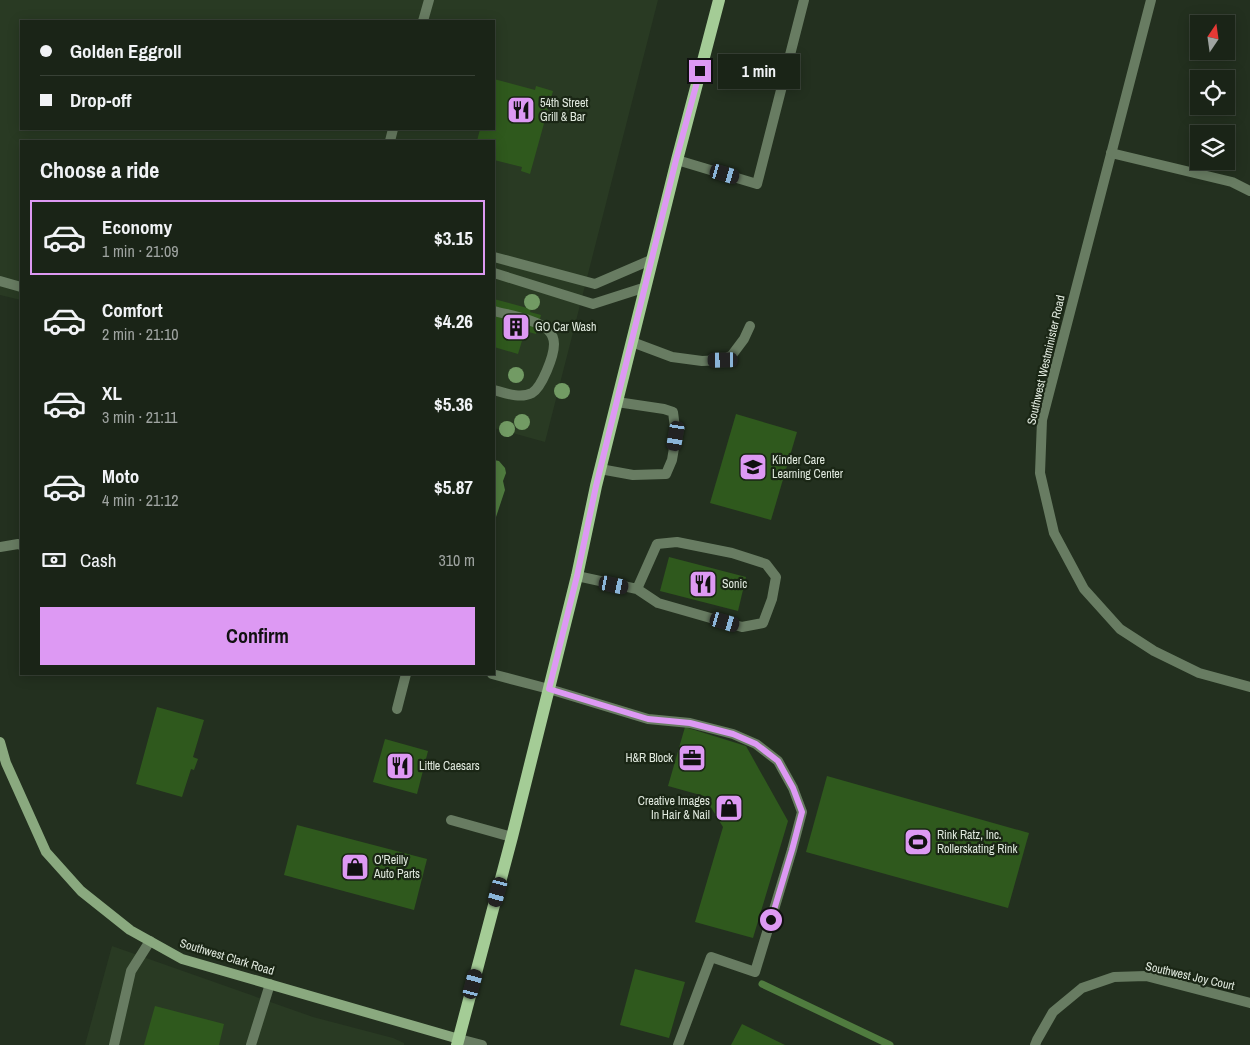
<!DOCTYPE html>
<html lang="en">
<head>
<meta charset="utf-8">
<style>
  :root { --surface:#1a2417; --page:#232c20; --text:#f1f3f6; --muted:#9fa4a1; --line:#384136; --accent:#dd99f3 }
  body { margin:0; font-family:"Archivo Narrow",sans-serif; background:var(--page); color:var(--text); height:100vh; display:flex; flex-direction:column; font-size:19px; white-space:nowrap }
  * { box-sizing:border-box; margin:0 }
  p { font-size:16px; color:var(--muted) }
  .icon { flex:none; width:28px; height:28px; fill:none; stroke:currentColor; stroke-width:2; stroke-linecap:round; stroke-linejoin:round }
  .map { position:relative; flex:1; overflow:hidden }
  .side { position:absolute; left:20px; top:140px; width:475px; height:535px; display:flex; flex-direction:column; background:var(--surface); border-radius:0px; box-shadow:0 2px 12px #0003,0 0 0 1px var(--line) }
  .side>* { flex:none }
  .banner { position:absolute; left:20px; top:20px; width:475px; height:110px; border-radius:0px; box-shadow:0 2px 12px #0003,0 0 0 1px var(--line); display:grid; align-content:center; height:110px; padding:0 20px; background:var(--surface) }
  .needle { width:32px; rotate:13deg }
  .tools { position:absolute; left:1190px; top:15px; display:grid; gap:10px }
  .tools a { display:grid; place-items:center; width:45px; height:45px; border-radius:0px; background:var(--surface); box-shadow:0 2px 12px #0003,0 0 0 1px var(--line); font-size:25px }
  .end { position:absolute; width:22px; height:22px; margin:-11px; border:6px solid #dd99f3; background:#111; box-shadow:0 0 0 2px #111 }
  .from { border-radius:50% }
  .bubble { position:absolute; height:35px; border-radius:0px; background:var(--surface); box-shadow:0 2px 12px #0003,0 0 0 1px var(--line); font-size:16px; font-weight:700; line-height:35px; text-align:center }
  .car { position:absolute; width:15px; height:30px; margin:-15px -8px; border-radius:6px; box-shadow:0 0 4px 1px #0007; background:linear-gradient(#222 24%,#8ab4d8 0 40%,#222 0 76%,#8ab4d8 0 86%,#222 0) }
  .banner b { display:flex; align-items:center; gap:18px; height:48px; font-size:19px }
  .banner b+b { border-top:1px solid var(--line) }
  .banner i { width:12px; height:12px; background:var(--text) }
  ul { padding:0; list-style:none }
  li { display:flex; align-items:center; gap:15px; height:75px; margin:0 10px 8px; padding:0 10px; border:2px solid transparent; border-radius:0px }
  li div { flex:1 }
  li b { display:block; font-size:19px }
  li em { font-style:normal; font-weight:700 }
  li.current { border-color:var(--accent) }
  li>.icon { width:45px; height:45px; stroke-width:1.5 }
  h2 { padding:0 20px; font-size:22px; line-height:60px }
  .pay { display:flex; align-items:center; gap:12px; height:55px; padding:0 20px; font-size:19px }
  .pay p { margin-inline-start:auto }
  .button { display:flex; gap:10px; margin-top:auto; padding:10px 20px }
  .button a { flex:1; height:58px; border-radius:0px; background:var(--accent); color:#111; font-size:20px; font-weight:700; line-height:58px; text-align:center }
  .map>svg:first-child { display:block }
</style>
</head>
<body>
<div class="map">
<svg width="1250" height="1045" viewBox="0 0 1250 1045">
  <rect width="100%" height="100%" fill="#23301f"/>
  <g fill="#293a23" fill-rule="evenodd">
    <path d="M0,0H658L545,442L494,428V141H21V300L0,295ZM21,21H494V129H21Z"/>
    <path d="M112,946L313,1017L393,1038L404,1043V1045H85Z"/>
  </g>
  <path fill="#507c3f" d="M494,460L499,461L505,468L506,473L503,481L505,490L496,517L494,532Z"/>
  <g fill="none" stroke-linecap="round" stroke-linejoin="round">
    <path stroke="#507c3f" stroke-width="7" d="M762,984L890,1045"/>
  </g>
  <g fill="#2f591d">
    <path d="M494,79L535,90L536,86L553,91L530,174L521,171L522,167L494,160V141H477L480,129H494Z"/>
    <path d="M494,299L531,309L530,312L541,315L536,334L525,331L518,354L494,347Z"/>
    <path d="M736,414L797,432L771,520L710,503Z"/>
    <path d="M669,557L746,577L738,611L660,591Z"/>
    <path d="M157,707L204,720L193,757L198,759L194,770L191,769L182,797L136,784Z"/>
    <path d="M685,727L746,746L788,821L753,938L695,922L723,827L704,796L668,786Z"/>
    <path d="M385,739L428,751L417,794L373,782Z"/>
    <path d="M827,776L1029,833L1008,908L806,852Z"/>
    <path d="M297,825L427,859L414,910L284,875Z"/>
    <path d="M635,969L685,982L669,1038L620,1025Z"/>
    <path d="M155,1006L224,1024L219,1045H144Z"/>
    <path d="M742,1024L785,1045H731Z"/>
  </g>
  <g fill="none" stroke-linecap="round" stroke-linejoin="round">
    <g stroke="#687c62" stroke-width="10">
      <path d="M423,21L429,0"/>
      <path d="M390,141L393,129"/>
      <path d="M677,160L757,184L804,0"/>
      <path d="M494,257L595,284L653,259"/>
      <path d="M494,273L593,304L646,287"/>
      <path d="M0,281L21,287"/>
      <path d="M494,311C508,315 539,320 548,330C552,334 554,339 554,344C554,356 542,387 532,393C520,399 505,393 494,390"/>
      <path d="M632,342L672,357L702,361L723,360L732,355L744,339L750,326"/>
      <path d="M600,469L633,475L666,474L672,460L676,436L673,412L664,409L617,402"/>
      <path d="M577,576L637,589L658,603L742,627L763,623L772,599L776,577L766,564L732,553L677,542L657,544L637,589"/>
      <path d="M549,689L648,719L690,723L733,734L756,744L778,761L793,788L802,812L792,850L755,972L711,957L678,1045"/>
      <path d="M397,709L406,674"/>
      <path d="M451,820L512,837"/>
      <path d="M114,1045L131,971L150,941"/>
      <path d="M251,1045L270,984"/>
    </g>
    <g stroke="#687c62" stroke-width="10">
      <path d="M1151,0L1042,420L1040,473L1054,533L1084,589L1120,629L1154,651L1199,673L1250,687"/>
      <path d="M1111,153L1232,182L1250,191"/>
      <path d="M0,547L18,544L21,545"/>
      <path d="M492,674L549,689"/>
      <path d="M459,1039L482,1045"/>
      <path d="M1035,1045L1037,1040L1053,1012L1082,988L1114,977L1146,976L1250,1003"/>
    </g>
    <path stroke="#8aa97f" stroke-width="10" d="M0,742L6,763L46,852L81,891L130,930L182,959L459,1039"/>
    <path stroke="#a4cc96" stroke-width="12" d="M457,1045L512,837L577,576L596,486L677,160L719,0"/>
  </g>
  <g fill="#729b64">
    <circle cx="532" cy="302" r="8"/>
    <circle cx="516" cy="375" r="8"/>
    <circle cx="562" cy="391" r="8"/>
    <circle cx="522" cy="422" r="8"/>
    <circle cx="507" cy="429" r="8"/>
  </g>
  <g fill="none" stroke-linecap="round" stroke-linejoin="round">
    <path stroke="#dd99f3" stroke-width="6" d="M700,71L676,160L596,486L577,576L549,689L648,719L690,723L733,734L756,744L778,761L793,788L802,812L792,850L771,920"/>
  </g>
  <defs>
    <symbol id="restaurant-square" viewBox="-11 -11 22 22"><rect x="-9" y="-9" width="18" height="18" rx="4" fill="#dd99f3" stroke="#1a2615"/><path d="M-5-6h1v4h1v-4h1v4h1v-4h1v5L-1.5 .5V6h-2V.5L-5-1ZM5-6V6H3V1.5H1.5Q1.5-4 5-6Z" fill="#111"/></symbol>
    <symbol id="building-square" viewBox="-11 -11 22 22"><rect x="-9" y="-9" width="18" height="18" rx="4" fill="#dd99f3" stroke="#1a2615"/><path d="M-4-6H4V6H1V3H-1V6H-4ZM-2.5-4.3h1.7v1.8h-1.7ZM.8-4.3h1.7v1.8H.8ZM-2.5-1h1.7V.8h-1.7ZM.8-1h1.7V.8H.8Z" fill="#111"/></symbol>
    <symbol id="school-square" viewBox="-11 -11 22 22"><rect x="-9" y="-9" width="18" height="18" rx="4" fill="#dd99f3" stroke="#1a2615"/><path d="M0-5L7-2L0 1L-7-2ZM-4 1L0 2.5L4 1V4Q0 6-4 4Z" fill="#111"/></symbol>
    <symbol id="office-square" viewBox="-11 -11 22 22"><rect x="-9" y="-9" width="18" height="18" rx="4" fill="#dd99f3" stroke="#1a2615"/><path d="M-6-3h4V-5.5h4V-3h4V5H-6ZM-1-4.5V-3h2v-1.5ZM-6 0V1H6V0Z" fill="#111"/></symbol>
    <symbol id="shop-square" viewBox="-11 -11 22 22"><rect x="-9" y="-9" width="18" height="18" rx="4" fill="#dd99f3" stroke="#1a2615"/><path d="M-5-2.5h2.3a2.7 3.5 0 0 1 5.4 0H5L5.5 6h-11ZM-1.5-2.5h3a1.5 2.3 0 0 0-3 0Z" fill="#111"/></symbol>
    <symbol id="stadium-square" viewBox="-11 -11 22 22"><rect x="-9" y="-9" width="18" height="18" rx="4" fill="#dd99f3" stroke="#1a2615"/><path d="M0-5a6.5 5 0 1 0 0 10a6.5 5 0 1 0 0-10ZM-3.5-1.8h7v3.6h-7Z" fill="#111"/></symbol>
  </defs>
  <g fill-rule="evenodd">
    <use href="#restaurant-square" x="505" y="94" width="32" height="32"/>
    <use href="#building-square" x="500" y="311" width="32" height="32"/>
    <use href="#school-square" x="737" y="451" width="32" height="32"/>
    <use href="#restaurant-square" x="687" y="568" width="32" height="32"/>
    <use href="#office-square" x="676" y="742" width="32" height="32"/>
    <use href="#restaurant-square" x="384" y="750" width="32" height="32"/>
    <use href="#shop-square" x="713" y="792" width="32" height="32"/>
    <use href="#stadium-square" x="902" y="826" width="32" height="32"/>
    <use href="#shop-square" x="339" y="851" width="32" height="32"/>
  </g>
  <g text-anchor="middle" stroke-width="4.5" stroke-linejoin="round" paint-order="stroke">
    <g font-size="12" fill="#e0e9de" stroke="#1a2615" text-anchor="start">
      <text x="540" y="107">54th Street<tspan x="540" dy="14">Grill &amp; Bar</tspan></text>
      <text x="535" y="331">GO Car Wash</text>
      <text x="772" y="464">Kinder Care<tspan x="772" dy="14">Learning Center</tspan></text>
      <text x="722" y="588">Sonic</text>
      <text x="673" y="762" text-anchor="end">H&amp;R Block</text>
      <text x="419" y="770">Little Caesars</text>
      <text x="710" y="805" text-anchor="end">Creative Images<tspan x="710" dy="14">In Hair &amp; Nail</tspan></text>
      <text x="937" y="839">Rink Ratz, Inc.<tspan x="937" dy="14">Rollerskating Rink</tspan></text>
      <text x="374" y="864">O'Reilly<tspan x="374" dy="14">Auto Parts</tspan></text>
    </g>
    <g font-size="12" fill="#e0e9de" stroke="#1a2615">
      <text transform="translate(1046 360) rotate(-77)" y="4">Southwest Westminister Road</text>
      <text transform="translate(227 957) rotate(17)" y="4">Southwest Clark Road</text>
      <text transform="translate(1190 976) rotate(13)" y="4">Southwest Joy Court</text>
    </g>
  </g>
</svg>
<div class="tools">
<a><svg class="needle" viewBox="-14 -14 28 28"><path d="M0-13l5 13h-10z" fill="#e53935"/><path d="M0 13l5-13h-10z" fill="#9fa4a1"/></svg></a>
<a><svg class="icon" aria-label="locate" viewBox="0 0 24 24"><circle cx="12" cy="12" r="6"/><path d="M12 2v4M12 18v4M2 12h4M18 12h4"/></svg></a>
<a><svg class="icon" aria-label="layers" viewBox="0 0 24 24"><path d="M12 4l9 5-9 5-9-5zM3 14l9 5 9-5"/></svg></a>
</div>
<i class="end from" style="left:771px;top:920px"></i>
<i class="end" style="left:700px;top:71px"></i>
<div class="bubble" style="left:718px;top:54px;width:82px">1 min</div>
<i class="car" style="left:725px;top:174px;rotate:106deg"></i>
<i class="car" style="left:723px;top:360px;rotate:269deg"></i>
<i class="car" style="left:676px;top:436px;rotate:190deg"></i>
<i class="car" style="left:614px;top:585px;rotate:102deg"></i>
<i class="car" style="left:725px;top:622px;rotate:106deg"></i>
<i class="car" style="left:498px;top:892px;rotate:195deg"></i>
<i class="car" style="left:473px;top:984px;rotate:15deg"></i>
<div class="banner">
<b><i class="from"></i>Golden Eggroll</b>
<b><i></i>Drop-off</b>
</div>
<section class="side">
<h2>Choose a ride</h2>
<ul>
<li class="current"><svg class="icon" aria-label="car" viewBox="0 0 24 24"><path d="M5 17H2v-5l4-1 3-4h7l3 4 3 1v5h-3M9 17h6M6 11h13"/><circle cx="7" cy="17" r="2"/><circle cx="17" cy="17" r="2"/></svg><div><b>Economy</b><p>1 min · 21:09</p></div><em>$3.15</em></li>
<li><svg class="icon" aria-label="car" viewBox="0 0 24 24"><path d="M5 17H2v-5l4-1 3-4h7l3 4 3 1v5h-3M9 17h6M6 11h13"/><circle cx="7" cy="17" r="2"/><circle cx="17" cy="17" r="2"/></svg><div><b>Comfort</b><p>2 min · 21:10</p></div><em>$4.26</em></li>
<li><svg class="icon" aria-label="car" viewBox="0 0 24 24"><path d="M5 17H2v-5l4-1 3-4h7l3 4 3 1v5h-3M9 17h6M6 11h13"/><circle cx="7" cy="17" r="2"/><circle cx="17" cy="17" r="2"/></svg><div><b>XL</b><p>3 min · 21:11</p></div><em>$5.36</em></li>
<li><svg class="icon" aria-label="car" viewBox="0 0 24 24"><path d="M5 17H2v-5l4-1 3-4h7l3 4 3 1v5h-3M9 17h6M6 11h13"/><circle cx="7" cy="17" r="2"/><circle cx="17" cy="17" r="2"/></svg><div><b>Moto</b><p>4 min · 21:12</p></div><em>$5.87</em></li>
</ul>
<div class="pay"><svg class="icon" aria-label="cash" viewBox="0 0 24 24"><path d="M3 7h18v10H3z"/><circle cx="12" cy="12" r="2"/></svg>Cash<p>310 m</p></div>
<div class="button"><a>Confirm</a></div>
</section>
</div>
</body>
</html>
